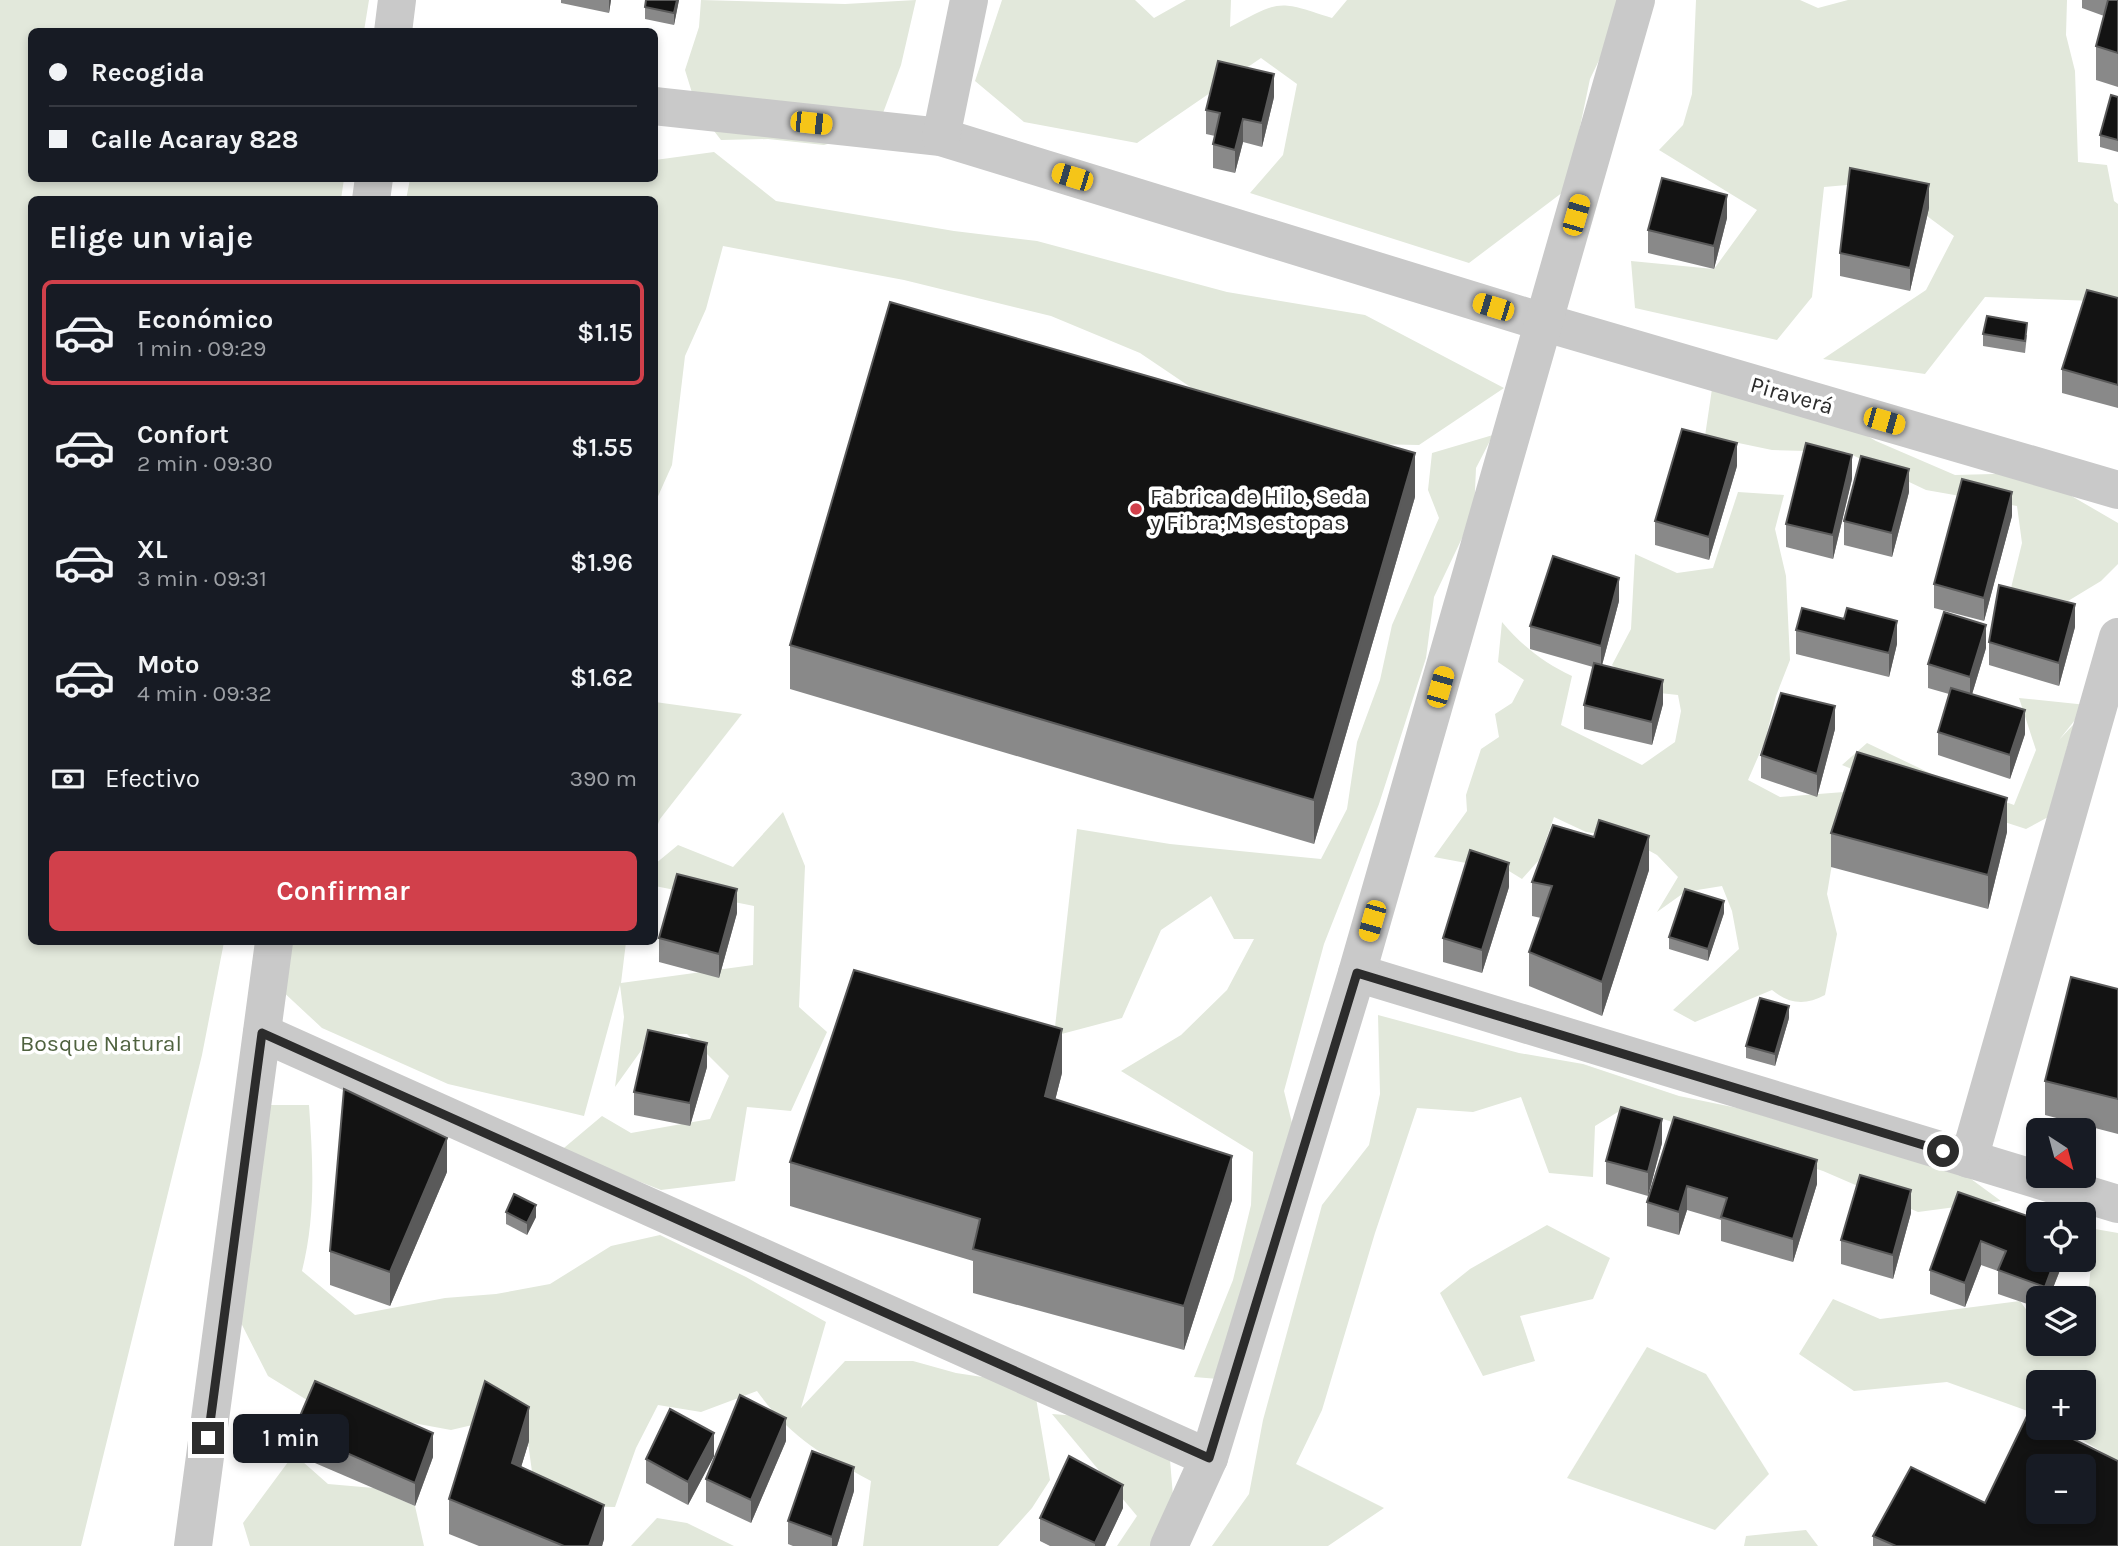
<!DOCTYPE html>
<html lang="es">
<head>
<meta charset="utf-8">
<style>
  :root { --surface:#171b24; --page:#242831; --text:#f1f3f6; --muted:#9ea1a6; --line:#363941; --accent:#d1404b }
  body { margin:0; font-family:Karla,sans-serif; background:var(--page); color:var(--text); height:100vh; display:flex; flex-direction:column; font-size:26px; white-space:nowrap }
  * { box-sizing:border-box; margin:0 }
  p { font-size:23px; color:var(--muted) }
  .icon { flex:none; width:38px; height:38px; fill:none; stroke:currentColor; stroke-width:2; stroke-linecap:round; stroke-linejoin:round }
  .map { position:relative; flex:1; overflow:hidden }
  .panel { position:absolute; left:28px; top:196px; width:630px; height:749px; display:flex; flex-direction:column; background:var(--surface); border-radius:10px; box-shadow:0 4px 10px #0003 }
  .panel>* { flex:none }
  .guide { position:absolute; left:28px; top:28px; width:630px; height:154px; border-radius:10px; box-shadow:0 4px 10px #0003; display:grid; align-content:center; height:154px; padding:0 21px; background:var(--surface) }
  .needle { width:46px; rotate:144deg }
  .buttons { position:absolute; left:2026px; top:1118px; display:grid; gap:14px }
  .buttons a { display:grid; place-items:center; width:70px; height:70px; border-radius:10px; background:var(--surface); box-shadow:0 4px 10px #0003; font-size:35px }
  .end { position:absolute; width:32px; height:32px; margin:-16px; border:9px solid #2c2c2c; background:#fff; box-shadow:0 0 0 4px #fff }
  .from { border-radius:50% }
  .bubble { position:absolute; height:49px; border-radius:10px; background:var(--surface); box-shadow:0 4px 10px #0003; font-size:23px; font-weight:600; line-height:49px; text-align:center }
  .car { position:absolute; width:21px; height:42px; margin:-21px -10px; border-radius:9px; box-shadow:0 0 5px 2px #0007; background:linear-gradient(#f5c518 24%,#345 0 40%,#f5c518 0 76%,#345 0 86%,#f5c518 0) }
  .guide b { display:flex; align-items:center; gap:24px; height:66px; font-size:26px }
  .guide b+b { border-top:2px solid var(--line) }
  .guide i { width:18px; height:18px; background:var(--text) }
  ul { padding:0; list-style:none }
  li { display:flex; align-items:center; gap:21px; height:105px; margin:0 14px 10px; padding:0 7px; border:4px solid transparent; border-radius:10px }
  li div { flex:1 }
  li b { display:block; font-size:26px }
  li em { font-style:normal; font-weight:600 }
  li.current { border-color:var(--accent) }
  li>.icon { width:63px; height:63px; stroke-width:1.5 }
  h2 { padding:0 21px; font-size:32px; line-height:84px }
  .pay { display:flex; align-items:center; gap:18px; height:77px; padding:0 21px; font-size:26px }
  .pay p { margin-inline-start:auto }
  .button { display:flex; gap:14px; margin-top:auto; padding:14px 21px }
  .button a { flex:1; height:80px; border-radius:10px; background:var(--accent); color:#fff; font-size:28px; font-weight:600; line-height:80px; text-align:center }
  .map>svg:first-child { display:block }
</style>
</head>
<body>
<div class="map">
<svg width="2118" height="1546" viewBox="0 0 2118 1546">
  <rect width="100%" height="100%" fill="#fff"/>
  <g fill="#e2e8db">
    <path d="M0,0H369L364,31L32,32V178L344,179L341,199L32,200V942H224L202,1055L81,1546H0Z"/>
    <path d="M701,0L845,4L916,0L901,65L877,129L824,145L768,139L721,140L697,109L685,70L699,27Z"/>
    <path d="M1002,0H1135L1154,18L1186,0H1231L1230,27C1281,0 1277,0 1332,18L1347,0H1628L1590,79L1567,189L1469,263L1250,193L1283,155L1297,84L1261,58L1137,143L1024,122L975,81Z"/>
    <path d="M1696,0H1800L1818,8L1848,0H2067L2066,35L2075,71L2078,162L2107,165L2114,201L2118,204V306L2094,301L1985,297L1925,374L1823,359L1926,290L1954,236L1881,182L1824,187L1812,297L1777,340L1635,308L1631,261L1714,269L1757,210L1659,150L1683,125L1692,94Z"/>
    <path d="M714,152L776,201L954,231L1037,241L1227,292L1365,315L1504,388L1419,445L1318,443L1214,403L1140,353L1051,316L904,280L723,246L706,309L685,356L672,465L655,503L654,200H406L410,179L654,178L655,160Z"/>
    <path d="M1713,382L1833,416L1876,441L1955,475L2032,473L2118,523V564L2101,581L2068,601L2011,588L2022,543L2017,506L1926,490L1846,452L1772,450L1705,436Z"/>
    <path d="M1493,435L1476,468L1474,513L1434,597L1426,658L1379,804L1324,944L1284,1091L1298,1147L1231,1380L1194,1377L1233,1280L1251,1205L1253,1152L1121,1071L1181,1035L1227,990L1254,939H1234L1211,896L1161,930L1122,1018L1054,1036L1077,829L1170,844L1321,859L1347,809L1357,742L1380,680L1392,625L1439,518L1428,490L1432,453Z"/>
    <path d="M1738,492L1784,495L1775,529L1786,576L1790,660L1776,696L1765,741L1748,780L1780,797L1844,792L1827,894L1837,934L1825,995C1805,1006 1789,1004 1772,990L1695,1022L1673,1010L1739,949L1732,911L1722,886L1685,892L1657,912L1678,877L1657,855L1626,838L1586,832L1554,817L1539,860L1522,879L1509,871L1434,857L1467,811L1466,795L1481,749L1499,737L1495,714L1512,703L1524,680L1498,662L1502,622C1522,646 1544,663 1572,676L1561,725L1642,765L1675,742L1681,711L1678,695L1641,691L1612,665L1631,629L1635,554L1677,573L1713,568Z"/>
    <path d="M2099,697L2068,744L2050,816L2026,829L1891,785L1842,765L1867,743L1938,777L2014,805L2036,750L2019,698L2087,705L2059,740Z"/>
    <path d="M655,702L742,714L660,819L655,832Z"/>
    <path d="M783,812L805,866L799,1007L827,1032L791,1111L747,1107L735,1181L661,1190L597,1165L552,1158L602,1116L631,1133L710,1119L729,1076L687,1034H653L615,1087L624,1017L620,985L584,1116L448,1084L322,1028L252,963L258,942H626L621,983L753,965L754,906L655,886V864L678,845L733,867Z"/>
    <path d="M1378,1015L1519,1053L1583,1064L1679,1096L1805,1122L1952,1165L2001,1201L1918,1212L1823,1171L1626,1107L1595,1126L1593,1177L1549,1173L1521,1097L1473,1112L1417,1108L1375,1233L1322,1410L1296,1464L1384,1508L1328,1546H1212L1249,1494L1263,1420L1322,1205L1369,1145L1380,1094Z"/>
    <path d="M261,1105H309C313,1162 316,1215 302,1271L355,1315L445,1298L496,1294L550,1284L611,1246L660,1235L746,1277L826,1322L801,1408L845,1361H913L956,1373L1002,1380L1036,1398L1050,1480L1032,1508L998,1546H863L871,1481C820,1453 792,1439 757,1391L701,1412L658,1405L636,1448L615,1507L571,1506L533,1479L524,1413L451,1430L315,1405L268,1376L237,1315Z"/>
    <path d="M1547,1225L1610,1258L1593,1299L1520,1316L1535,1361L1483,1376L1440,1293L1470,1269Z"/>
    <path d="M2095,1229L2118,1233V1462L2063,1428H2084V1382H2039V1415L1947,1382L1854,1391L1799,1354L1833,1299L1880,1319L2020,1301L2039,1327V1344H2084V1299L2088,1294Z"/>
    <path d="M1647,1347L1706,1374L1769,1474L1715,1530L1567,1478Z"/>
    <path d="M1052,1414L1091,1417L1169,1448L1175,1520L1162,1546H1117L1137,1516Z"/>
    <path d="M294,1454L328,1484L374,1488L415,1506L424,1546H250L243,1523Z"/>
    <path d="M657,1518L687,1523L734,1546H631Z"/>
    <path d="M1806,1530L1818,1546H1744L1746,1536Z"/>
  </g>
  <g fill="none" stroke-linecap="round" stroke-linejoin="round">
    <g stroke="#c9c9c9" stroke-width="38">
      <path d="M393,32L397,0"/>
      <path d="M654,106L941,137L1546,323L2118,490"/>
      <path d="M941,137L969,0"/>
      <path d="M371,200L374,178"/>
      <path d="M1357,973L2118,1204"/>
      <path d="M262,1033L1209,1458"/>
      <path d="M1969,1159L2118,637"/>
      <path d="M193,1546L274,942"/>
      <path d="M1169,1546L1209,1458L1357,973L1636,0"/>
    </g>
  </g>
  <g fill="#898989">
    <path d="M561,0H611L609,13L561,3Z"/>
    <path d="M679,0L674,25L645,19V7Z"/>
    <path d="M2082,0H2118V87L2096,80V46L2104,16L2082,8Z"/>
    <path d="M1274,97L1262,147L1243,142L1235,173L1213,168V144L1215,136L1206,134V110Z"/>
    <path d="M2118,97V152L2100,147V135Z"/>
    <path d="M1929,208L1910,291L1840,276V253Z"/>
    <path d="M1727,218L1714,269L1648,253V230Z"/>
    <path d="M2118,298V408L2062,393V369Z"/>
    <path d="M1983,334L2027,335L2025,353L1983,346Z"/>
    <path d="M1737,466L1709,560L1655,545V521Z"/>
    <path d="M1852,479L1833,559L1786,547V524Z"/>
    <path d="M1909,492L1892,557L1844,545V521Z"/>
    <path d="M1415,497L1314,844L790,689V645Z"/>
    <path d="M2012,516L1984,621L1934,608V584Z"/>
    <path d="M1619,601L1602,665L1663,704L1652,745L1584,729V705L1593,667L1530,649V626Z"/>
    <path d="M1844,619L1897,644L1889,677L1796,654V630Z"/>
    <path d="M2075,627L2059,686L1989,665V642Z"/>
    <path d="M1986,648L1972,694L2025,734L2010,779L1938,755V732L1949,694L1928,688V664Z"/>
    <path d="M1835,729L1817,797L1761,778V755Z"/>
    <path d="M2007,832L1988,909L1831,867V833Z"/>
    <path d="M1649,870L1602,1016L1529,986V952L1541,918L1532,916V882Z"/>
    <path d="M1509,887L1482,973L1443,962V938Z"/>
    <path d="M737,913L719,978L659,962V938Z"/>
    <path d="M1724,913L1708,961L1669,949V937Z"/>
    <path d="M2118,989V1134L2045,1115V1081Z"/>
    <path d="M1789,1018L1775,1066L1746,1058V1046Z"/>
    <path d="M707,1067L690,1126L634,1115V1092Z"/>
    <path d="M1062,1073L1055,1100L1232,1200L1184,1350L973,1293V1261L790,1206V1162Z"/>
    <path d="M1674,1117L1817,1184L1793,1262L1721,1241V1220L1687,1210L1679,1235L1647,1226V1202Z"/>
    <path d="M1662,1143L1648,1196L1606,1184V1161Z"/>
    <path d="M447,1172L390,1306L330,1285V1251Z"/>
    <path d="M1958,1192L2039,1260H2064L2049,1298H2039V1308L1998,1294V1271L1981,1265L1965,1307L1930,1294V1270Z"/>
    <path d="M506,1212L536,1217L527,1235L506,1224Z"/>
    <path d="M1911,1213L1893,1279L1841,1264V1240Z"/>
    <path d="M294,1430L433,1457L415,1506L294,1454Z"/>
    <path d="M529,1441L521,1467L604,1539L602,1546H479L449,1534V1499Z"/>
    <path d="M786,1441L751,1523L706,1502V1479Z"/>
    <path d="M714,1456L688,1505L646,1483V1459Z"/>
    <path d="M854,1491L837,1546H793L788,1544V1521Z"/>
    <path d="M1985,1503L2118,1546H1873V1536Z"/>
    <path d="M1123,1508L1105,1546H1050L1040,1541V1518Z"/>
  </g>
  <g fill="#5a5a5a">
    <path d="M609,0H611L609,13Z"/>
    <path d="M677,0H679L674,25V13Z"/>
    <path d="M1274,74V97L1262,147V123Z"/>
    <path d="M1243,119V142L1235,173V150Z"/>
    <path d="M1929,184V208L1910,291V268Z"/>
    <path d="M1727,195V218L1714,269V246Z"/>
    <path d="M1737,443V466L1709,560V537Z"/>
    <path d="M1415,453V497L1314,844V800Z"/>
    <path d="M1852,455V479L1833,559V535Z"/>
    <path d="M1909,469V492L1892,557V533Z"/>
    <path d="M2012,492V516L1984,621V598Z"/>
    <path d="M1619,578V601L1601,669V646Z"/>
    <path d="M2075,604V627L2059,686V663Z"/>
    <path d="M1897,621V644L1889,677V653Z"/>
    <path d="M1986,625V648L1970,701V677Z"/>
    <path d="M1663,680V704L1652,745V722Z"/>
    <path d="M1835,706V729L1817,797V774Z"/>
    <path d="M2025,710V734L2010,779V755Z"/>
    <path d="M2007,798V832L1988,909V875Z"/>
    <path d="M1649,836V870L1602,1016V982Z"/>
    <path d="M1509,863V887L1482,973V950Z"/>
    <path d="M737,889V913L719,978V954Z"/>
    <path d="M1724,901V913L1708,961V949Z"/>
    <path d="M1789,1006V1018L1775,1066V1054Z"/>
    <path d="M1062,1029V1073L1045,1140V1096Z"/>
    <path d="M707,1043V1067L690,1126V1103Z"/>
    <path d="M1662,1119V1143L1648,1196V1172Z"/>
    <path d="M447,1138V1172L390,1306V1272Z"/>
    <path d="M1232,1156V1200L1184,1350V1306Z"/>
    <path d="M1817,1160V1184L1793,1262V1239Z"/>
    <path d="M1687,1186V1210L1679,1235V1212Z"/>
    <path d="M1911,1190V1213L1893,1279V1255Z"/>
    <path d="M536,1205V1217L527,1235V1223Z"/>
    <path d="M1981,1241V1265L1965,1307V1283Z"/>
    <path d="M2055,1260H2064L2049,1298H2045V1287Z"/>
    <path d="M529,1407V1441L512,1497V1463Z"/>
    <path d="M786,1418V1441L751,1523V1500Z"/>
    <path d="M433,1433V1457L415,1506V1483Z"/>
    <path d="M714,1433V1456L688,1505V1482Z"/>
    <path d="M854,1467V1491L837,1546H832V1537Z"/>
    <path d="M1123,1485V1508L1105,1546H1095V1543Z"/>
    <path d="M604,1505V1539L602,1546H589Z"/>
  </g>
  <g fill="#131313" stroke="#5a5a5a" stroke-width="2" fill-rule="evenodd">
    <path d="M646,0H677L674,13L645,7Z"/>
    <path d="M2108,0H2118V53L2096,46Z"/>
    <path d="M1218,61L1274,74L1262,123L1243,119L1235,150L1213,144L1220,113L1206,110Z"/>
    <path d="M2111,95L2118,97V140L2100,135Z"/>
    <path d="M1850,168L1929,184L1910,268L1840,253Z"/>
    <path d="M1662,178L1727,195L1714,246L1648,230Z"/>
    <path d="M2087,290L2118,298V385L2062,369Z"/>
    <path d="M890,302L1415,453L1314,800L790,645Z"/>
    <path d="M1987,316L2027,323L2025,341L1983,334Z"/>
    <path d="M1682,429L1737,443L1709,537L1655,521Z"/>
    <path d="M1806,443L1852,455L1833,535L1786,524Z"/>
    <path d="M1861,456L1909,469L1892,533L1844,521Z"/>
    <path d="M1962,479L2012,492L1984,598L1934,584Z"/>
    <path d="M1553,556L1619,578L1601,646L1530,626Z"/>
    <path d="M1999,585L2075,604L2059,663L1989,642Z"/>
    <path d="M1802,608L1844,619L1847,608L1897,621L1889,653L1796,630Z"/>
    <path d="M1944,612L1986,625L1970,677L1928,664Z"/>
    <path d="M1594,663L1663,680L1652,722L1584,705Z"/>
    <path d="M1951,688L2025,710L2010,755L1938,732Z"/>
    <path d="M1781,693L1835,706L1817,774L1761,755Z"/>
    <path d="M1857,752L2007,798L1988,875L1831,833Z"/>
    <path d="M1599,820L1649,836L1602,982L1529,952L1552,886L1532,882L1553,825L1594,837Z"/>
    <path d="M1470,850L1509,863L1482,950L1443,938Z"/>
    <path d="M677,874L737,889L719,954L659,938Z"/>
    <path d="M1685,889L1724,901L1708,949L1669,937Z"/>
    <path d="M854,970L1062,1029L1045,1096L1232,1156L1184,1306L973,1249L980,1219L790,1162Z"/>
    <path d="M2071,977L2118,989V1099L2045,1081Z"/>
    <path d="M1760,998L1789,1006L1775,1054L1746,1046Z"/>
    <path d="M648,1030L707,1043L690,1103L634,1092Z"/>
    <path d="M344,1089L447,1138L390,1272L330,1251Z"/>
    <path d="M1621,1107L1662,1119L1648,1172L1606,1161Z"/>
    <path d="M1674,1117L1817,1160L1793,1239L1721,1217L1727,1198L1687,1186L1679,1212L1647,1202Z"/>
    <path d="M1860,1175L1911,1190L1893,1255L1841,1240Z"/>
    <path d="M1958,1192L2039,1220V1260H2055L2045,1287L1998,1270L2006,1251L1981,1241L1965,1283L1930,1270Z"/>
    <path d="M514,1194L536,1205L527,1223L506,1212Z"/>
    <path d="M315,1381L433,1433L415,1483L294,1430Z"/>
    <path d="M485,1381L529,1407L512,1463L604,1505L589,1546H564L449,1499Z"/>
    <path d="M740,1395L786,1418L751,1500L706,1479Z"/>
    <path d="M670,1409L714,1433L688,1482L646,1459Z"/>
    <path d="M2027,1416L2039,1422V1428H2051L2118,1461V1546H1896L1873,1536L1911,1467L1985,1503ZM2039,1466H2084V1512H2039Z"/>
    <path d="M812,1451L854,1467L832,1537L788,1521Z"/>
    <path d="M1069,1456L1123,1485L1095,1543L1040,1518Z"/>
  </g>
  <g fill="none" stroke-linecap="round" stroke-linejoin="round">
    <path stroke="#2c2c2c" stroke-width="9" d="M208,1438L262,1033L1209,1458L1357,973L1943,1151"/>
  </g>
  <circle fill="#d1404b" stroke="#fff" stroke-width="2.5" cx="1136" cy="509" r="7"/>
  <g text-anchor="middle" stroke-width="7" stroke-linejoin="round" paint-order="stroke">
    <g font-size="23" fill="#2c2c2c" stroke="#fff">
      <text transform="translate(1792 395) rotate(16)" y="8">Piraverá</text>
    </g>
    <g font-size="23" fill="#2c2c2c" stroke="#fff" text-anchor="start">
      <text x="1150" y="504">Fabrica de Hilo, Seda<tspan x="1150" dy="26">y Fibra;Ms estopas</tspan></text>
    </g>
    <g font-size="23" fill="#4f623f" stroke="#fff">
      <text x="101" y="1051">Bosque Natural</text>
    </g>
  </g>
</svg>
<div class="buttons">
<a><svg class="needle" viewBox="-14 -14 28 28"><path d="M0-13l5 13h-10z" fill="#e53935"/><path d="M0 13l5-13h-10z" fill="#9ea1a6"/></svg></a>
<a><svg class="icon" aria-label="locate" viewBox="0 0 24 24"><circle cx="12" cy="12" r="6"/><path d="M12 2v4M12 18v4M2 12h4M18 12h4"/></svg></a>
<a><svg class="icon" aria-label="layers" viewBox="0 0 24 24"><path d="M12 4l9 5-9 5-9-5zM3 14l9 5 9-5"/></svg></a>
<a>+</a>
<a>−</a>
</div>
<i class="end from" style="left:1943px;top:1151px"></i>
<i class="end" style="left:208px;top:1438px"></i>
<div class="bubble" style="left:233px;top:1414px;width:116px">1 min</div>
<i class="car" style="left:811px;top:123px;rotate:96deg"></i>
<i class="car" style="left:1072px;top:177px;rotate:287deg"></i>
<i class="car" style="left:1576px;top:215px;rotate:16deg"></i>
<i class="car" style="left:1493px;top:307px;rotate:287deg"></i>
<i class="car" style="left:1884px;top:421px;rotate:106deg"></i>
<i class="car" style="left:1440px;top:687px;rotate:16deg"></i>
<i class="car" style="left:1372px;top:921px;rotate:196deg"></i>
<div class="guide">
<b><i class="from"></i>Recogida</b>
<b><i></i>Calle Acaray 828</b>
</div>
<section class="panel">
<h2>Elige un viaje</h2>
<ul>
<li class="current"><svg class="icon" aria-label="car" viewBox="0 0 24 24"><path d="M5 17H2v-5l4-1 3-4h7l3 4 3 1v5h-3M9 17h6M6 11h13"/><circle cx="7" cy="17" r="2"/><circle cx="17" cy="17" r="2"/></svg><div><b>Económico</b><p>1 min · 09:29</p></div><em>$1.15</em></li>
<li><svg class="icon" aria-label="car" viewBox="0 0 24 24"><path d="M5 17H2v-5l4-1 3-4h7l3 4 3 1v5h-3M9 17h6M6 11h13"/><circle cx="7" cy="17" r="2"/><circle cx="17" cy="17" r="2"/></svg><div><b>Confort</b><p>2 min · 09:30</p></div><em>$1.55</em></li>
<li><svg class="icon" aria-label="car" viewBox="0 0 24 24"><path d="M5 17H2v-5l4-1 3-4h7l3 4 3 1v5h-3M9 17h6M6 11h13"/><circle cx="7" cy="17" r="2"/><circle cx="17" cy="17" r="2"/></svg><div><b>XL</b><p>3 min · 09:31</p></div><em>$1.96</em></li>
<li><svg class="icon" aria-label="car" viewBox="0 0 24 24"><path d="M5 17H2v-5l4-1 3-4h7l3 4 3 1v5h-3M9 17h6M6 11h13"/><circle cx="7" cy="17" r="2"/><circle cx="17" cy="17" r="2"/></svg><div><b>Moto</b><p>4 min · 09:32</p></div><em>$1.62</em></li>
</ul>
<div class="pay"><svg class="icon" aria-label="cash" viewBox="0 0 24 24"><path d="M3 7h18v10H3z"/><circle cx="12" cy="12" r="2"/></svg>Efectivo<p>390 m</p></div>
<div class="button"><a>Confirmar</a></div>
</section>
</div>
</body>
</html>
